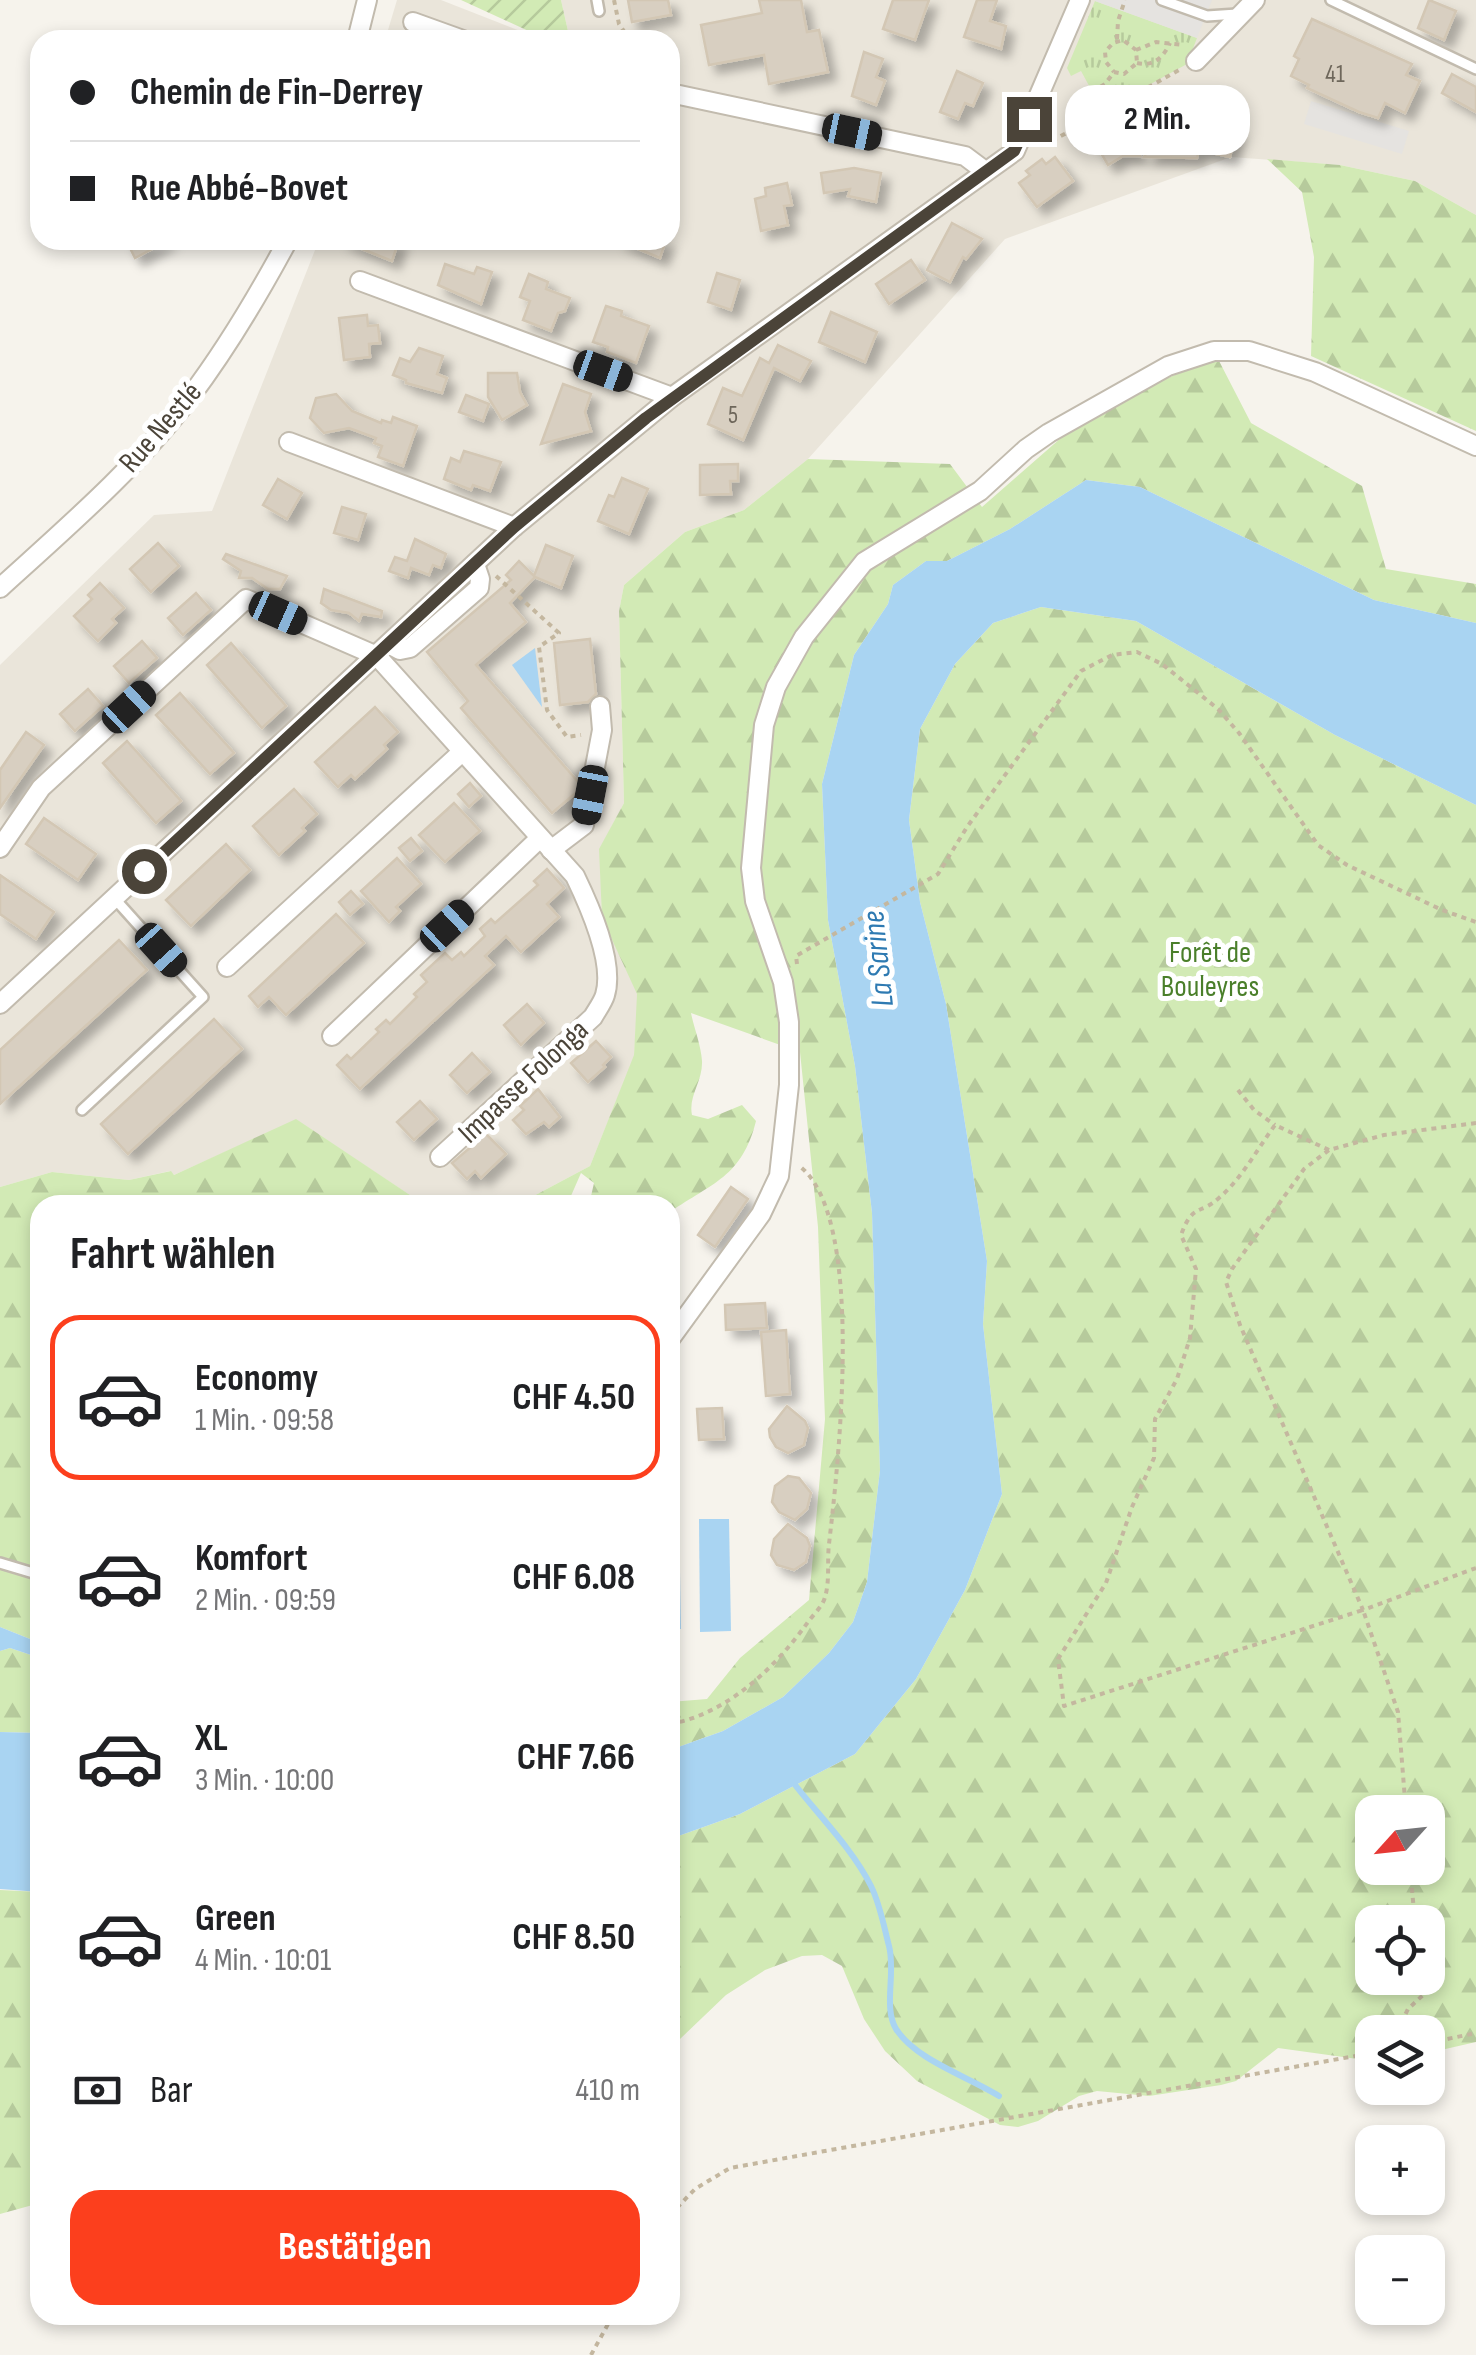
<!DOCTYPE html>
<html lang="de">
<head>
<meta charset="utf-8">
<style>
  :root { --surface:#fff; --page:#f6f6f6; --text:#202124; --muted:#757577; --line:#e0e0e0; --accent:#fc3f1d }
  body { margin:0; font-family:"Sofia Sans Condensed",sans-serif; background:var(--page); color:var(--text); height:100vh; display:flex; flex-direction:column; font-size:38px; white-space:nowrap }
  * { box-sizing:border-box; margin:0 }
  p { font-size:32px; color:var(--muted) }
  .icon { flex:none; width:55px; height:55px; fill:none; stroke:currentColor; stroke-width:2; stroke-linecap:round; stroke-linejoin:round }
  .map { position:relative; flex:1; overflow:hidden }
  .side { position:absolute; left:30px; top:1195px; width:650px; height:1130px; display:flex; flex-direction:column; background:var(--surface); border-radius:30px; box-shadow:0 5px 15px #0003 }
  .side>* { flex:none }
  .hud { position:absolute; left:30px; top:30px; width:650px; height:220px; border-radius:30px; box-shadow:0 5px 15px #0003; display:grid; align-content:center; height:220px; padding:0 40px; background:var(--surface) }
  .needle { width:65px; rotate:243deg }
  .fabs { position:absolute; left:1355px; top:1795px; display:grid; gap:20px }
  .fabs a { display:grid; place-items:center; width:90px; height:90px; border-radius:20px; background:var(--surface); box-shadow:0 5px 15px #0003; font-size:50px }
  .end { position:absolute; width:45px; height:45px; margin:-22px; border:12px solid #4b4439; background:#fff; box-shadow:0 0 0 5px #fff }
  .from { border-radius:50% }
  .bubble { position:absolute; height:70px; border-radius:30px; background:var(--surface); box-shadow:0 5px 15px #0003; font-size:32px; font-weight:700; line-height:70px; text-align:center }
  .car { position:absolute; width:30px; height:60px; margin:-30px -15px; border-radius:12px; box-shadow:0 0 8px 2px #0007; background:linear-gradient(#222 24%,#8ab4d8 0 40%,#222 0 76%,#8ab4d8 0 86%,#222 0) }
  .hud b { display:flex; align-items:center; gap:35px; height:95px; font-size:38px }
  .hud b+b { border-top:2px solid var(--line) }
  .hud i { width:25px; height:25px; background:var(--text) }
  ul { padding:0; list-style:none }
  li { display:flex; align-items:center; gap:30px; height:165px; margin:0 20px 15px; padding:0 20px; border:5px solid transparent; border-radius:30px }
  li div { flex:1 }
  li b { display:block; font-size:38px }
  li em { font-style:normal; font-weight:700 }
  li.on { border-color:var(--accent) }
  li>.icon { width:90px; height:90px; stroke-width:1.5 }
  h2 { padding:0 40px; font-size:45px; line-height:120px }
  .pay { display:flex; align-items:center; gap:25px; height:110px; padding:0 40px; font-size:38px }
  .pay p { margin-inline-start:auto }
  .primary-button { display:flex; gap:20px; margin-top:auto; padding:20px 40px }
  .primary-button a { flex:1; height:115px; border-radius:30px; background:var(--accent); color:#fff; font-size:40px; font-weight:700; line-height:115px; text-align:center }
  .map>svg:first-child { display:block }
</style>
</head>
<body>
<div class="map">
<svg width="1476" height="2355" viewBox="0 0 1476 2355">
  <defs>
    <pattern id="forest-firs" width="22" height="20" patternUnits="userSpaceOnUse" patternTransform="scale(2.5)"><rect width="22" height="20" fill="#d2eab5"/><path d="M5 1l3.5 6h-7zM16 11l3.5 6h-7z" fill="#b6ca9c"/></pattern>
    <pattern id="park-tufts" width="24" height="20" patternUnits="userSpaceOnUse" patternTransform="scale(2.5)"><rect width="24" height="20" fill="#d2eab5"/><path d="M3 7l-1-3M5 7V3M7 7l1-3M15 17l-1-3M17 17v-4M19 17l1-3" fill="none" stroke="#b6ca9c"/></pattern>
    <pattern id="garden-furrows" width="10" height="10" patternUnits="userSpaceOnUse" patternTransform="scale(2.5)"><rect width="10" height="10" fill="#d2eab5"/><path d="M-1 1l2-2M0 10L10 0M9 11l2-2" fill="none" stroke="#b6ca9c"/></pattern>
    <filter id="shadow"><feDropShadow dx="8" dy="8" stdDeviation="5" flood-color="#0004"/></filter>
  </defs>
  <rect width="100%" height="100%" fill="#f6f3ec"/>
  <g fill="#eae5da">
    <path d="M397,0H441L543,40H385Z"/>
    <path d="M561,0H1476V215L1415,181L1340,165L1231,157L1005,239L808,459L744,510L685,532L624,585L619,611L624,803L600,849L602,918L638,994L634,1057L590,1166L528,1199L497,1205H425L296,1120L174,1175L170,1171L129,1180L52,1172L0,1187V665L154,515L212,511L319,240H670V40H570Z"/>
  </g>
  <g fill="url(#forest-firs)" fill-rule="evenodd">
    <path d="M1267,159L1340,165L1415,181L1476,215V431L1311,356L1314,257L1302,192Z"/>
    <path d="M1217,357L1251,423L1362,486L1386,569L1476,584V623L1374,600L1140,487L1086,480L1010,529L947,561H926L893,585L888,604L854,655L822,784L828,920L855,1066L872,1213L880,1470L867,1582L853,1622L829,1653L783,1697L723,1731L670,1750V1702L707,1699L740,1658L809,1600L825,1419L818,1227L800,1052L691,1013C694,1028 701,1045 702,1061C703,1081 688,1096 692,1115L708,1119L742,1105L756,1121C742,1177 712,1183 670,1212V1205H589L594,1183L581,1173L567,1205H497L528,1199L590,1166L634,1055L637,994L602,918L599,849L624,803L619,611L624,585L685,532L744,510L808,459L950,464L982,507L1093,410Z"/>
    <path d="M1041,607L1136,621L1335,735L1476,805V2042L1428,2053V2032H1372V2061L1278,2048L1236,2081L1221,2085L1149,2096L1097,2091L1079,2096L1038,2121L1018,2127L1000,2125L917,2081L885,2051L864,2019L842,1966L822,1955L802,1956L765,1970L726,1995L680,2039L670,2059V1839L740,1814L855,1754L916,1679L965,1590L1002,1494L983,1324L987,1261L946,1004L920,902L909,820L920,729L955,664L993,623ZM1372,1812H1428V1868H1372ZM1372,1922H1428V1978H1372Z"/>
    <path d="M296,1119L425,1205H40V1643L0,1627V1187L52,1172L129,1180L171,1171L174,1175Z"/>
    <path d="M10,1648L40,1658V1733L0,1732V1651Z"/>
    <path d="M0,1890L40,1892V2203L0,2214Z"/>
  </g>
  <path fill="url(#park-tufts)" d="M1095,1L1197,38L1187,64L1087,119L1081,103L1093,93L1081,71L1071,76L1067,68Z"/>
  <path fill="url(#garden-furrows)" d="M461,0H561L570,40H548Z"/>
  <g fill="#e5e3e0">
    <path d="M1212,0L1197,38L1095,1V0Z"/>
    <path d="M1311,101L1409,131L1402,154L1304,124Z"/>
  </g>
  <g fill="#a9d4f2">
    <path d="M1086,480L1140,487L1374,600L1476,623V805L1335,735L1136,621L1041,607L993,623L955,664L920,729L909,820L920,902L946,1004L987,1261L983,1324L1002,1494L965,1590L916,1679L855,1754L740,1814L670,1839V1750L723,1731L783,1697L829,1653L853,1622L867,1582L880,1470L872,1213L855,1066L828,920L822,784L854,655L888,604L893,585L926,561H947L1010,529Z"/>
    <path d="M535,648L542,707L512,665Z"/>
    <path d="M670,1515H679L681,1629H670Z"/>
    <path d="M699,1519H729L731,1631L700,1632Z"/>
    <path d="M0,1627L40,1643V1658L10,1648L0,1651Z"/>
    <path d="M0,1732L40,1733V1892L0,1889Z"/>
  </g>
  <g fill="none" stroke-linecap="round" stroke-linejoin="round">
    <path stroke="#a9d4f2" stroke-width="6" d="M792,1781C818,1815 852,1848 871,1886C880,1904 884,1927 889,1946C896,1973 883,2007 896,2029C916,2060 967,2076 999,2096"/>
  </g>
  <g fill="#d8cfc1" stroke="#d3c7b4" stroke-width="2.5" filter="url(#shadow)">
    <path d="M628,0H668L671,15L632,22Z"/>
    <path d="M759,0H801L807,32L819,30L828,72L769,84L764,55L709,65L701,25L762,13Z"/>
    <path d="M893,0H929L915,40L883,29Z"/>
    <path d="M977,0H997L990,21L1006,26L1001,49L964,37Z"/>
    <path d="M1429,0L1456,11L1444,40L1418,28Z"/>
    <path d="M1312,19L1412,64L1406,75L1420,81L1405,113L1385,103L1378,118L1359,112L1307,88L1309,85L1291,76L1299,59L1294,56Z"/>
    <path d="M864,52L883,59L876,77L885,81L876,105L852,96Z"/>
    <path d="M957,71L983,83L973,106L965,103L958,119L940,112Z"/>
    <path d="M1452,74L1476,87V112L1442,93Z"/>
    <path d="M1176,110L1200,115L1199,121L1236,130L1230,157L1199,150L1197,158L1144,157L1157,137H1167L1172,113L1176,114Z"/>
    <path d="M1121,125L1140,156H1123L1108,165L1094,141Z"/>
    <path d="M1055,157L1073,181L1037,207L1019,183L1030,175L1026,171L1042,159L1046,164Z"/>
    <path d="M854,168L881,173L876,202L848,196L850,189L824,193L821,173Z"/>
    <path d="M787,183L792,205L784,206L788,225L761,231L755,199L766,196L765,188Z"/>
    <path d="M952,223L982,239L966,259L963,257L950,282L927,270Z"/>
    <path d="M126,240H169L135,258Z"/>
    <path d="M340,240H399L392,261Z"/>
    <path d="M617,240H666L660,258Z"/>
    <path d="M911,260L925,280L889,304L876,284Z"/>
    <path d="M445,264L474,274L477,267L492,272L481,304L438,285Z"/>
    <path d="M717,273L740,280L731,310L708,302Z"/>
    <path d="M529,274L548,282L546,289L570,298L565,311L558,313L551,331L523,320L530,301L520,297Z"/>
    <path d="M606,306L622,311L621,316L649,326L636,363L607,352L608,347L593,342Z"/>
    <path d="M831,312L877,332L865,362L819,342Z"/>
    <path d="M367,315L368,326L378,325L380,343L369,344L370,357L344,360L339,318Z"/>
    <path d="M778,345L811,361L800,381L774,368L743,440L708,424L723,388L742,396L760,358L769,363Z"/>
    <path d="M419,348L443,356L437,374L447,378L442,393L406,383V380L393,375L400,358L410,362Z"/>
    <path d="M488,373H517L520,392L527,405L502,420L488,397Z"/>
    <path d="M563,384L591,394L585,412L591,431L541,444Z"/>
    <path d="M336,394L352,411L381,423L382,420L391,423L393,417L417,426L403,466L378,457L382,446L374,443L376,438L349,428L324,433L310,418L316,398Z"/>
    <path d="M466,395L489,404L483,421L459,412Z"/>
    <path d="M464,451L501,462L490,491L473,485L471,490L444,479L451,458L460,462Z"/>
    <path d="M738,464V481H730L731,494L700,495V465Z"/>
    <path d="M622,478L648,489L629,534L598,521L609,495L614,497Z"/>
    <path d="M278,479L302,493L287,519L263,505Z"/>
    <path d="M342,507L366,514L358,540L334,533Z"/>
    <path d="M415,539L446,554L441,568L433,565L429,575L411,568L408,578L389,571L395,557L407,561Z"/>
    <path d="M158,543L179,566L151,592L130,569Z"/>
    <path d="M546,545L573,556L561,588L535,577L510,603L526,622L476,665L579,783L578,791L552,813L461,708L468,701L427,652L511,580L506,575L519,561L534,576Z"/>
    <path d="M226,554L287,576L286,578L280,589H268L252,578H239L241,571L223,559Z"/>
    <path d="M100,583L124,608L112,619L116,623L98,641L74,616L92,599L88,595Z"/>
    <path d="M324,589L382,611L381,617L362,614L359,621L349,613L331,610L321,603Z"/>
    <path d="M196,593L211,610L183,635L168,618Z"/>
    <path d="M590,639L596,694L588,702L560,705L554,643Z"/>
    <path d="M142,641L157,658L129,683L114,666Z"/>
    <path d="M231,643L286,706L262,728L207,665Z"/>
    <path d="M88,689L103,706L75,731L60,714Z"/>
    <path d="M180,693L234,753L210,774L156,715Z"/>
    <path d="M375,707L398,732L384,745L387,749L355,779L351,775L338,787L315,762Z"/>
    <path d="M26,732L44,745L0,808V770Z"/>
    <path d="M127,741L181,801L156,823L103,763Z"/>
    <path d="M470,783L481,796L469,807L458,794Z"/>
    <path d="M294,789L317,814L302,828L305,831L279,855L253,826Z"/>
    <path d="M454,803L480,831L445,862L419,835Z"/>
    <path d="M44,818L96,854L78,880L26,844Z"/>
    <path d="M411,838L422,851L410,861L399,848Z"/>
    <path d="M226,844L250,870L191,926L166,900Z"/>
    <path d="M397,858L421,884L396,907L400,911L389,922L361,891Z"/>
    <path d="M547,869L564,888L547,904L559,917L521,952L506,936L485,956L494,965L360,1089L337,1065L347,1055L351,1059L379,1032L376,1029L386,1020L390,1024L417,997L414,994L427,982L421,975L445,953L452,960L461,952L464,956L485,936L480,929L491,919L495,923L538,885L534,881Z"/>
    <path d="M0,875L54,912L36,939L0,914Z"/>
    <path d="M351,891L363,904L350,915L339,902Z"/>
    <path d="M336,914L364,943L286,1015L269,997L258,1007L249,996Z"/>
    <path d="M119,940L147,970L0,1104V1050Z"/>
    <path d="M527,1004L544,1023L521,1045L504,1025Z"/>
    <path d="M214,1019L242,1049L128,1154L101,1124Z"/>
    <path d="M596,1041L611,1057L603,1065L605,1067L588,1082L571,1063Z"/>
    <path d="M472,1053L490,1072L467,1093L450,1075Z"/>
    <path d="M538,1089L560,1117L549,1127L544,1122L526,1134L513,1120L524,1110L520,1106Z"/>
    <path d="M420,1101L437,1119L414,1140L397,1122Z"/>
    <path d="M486,1134L506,1154L481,1178L475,1171L467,1179L452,1163Z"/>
    <path d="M731,1187L748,1199L715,1247L698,1235Z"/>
    <path d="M765,1303L767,1328L726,1330L725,1305Z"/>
    <path d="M786,1330L790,1394L766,1396L761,1332Z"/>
    <path d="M787,1406L805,1421L808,1428L804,1445L788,1453L776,1447L770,1437L769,1429Z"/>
    <path d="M722,1408L724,1439L699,1440L697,1409Z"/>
    <path d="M788,1476L799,1478L811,1493L807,1509L795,1520L779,1512L772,1502L775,1486Z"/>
    <path d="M788,1524L807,1538L810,1546L806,1562L794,1570L777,1565L771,1555L774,1539Z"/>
  </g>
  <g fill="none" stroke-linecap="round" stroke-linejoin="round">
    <defs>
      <g id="service">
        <path d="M597,0L599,11"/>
        <path d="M1162,0L1207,16L1237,14"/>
        <path d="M1331,0L1476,69"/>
        <path d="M82,1110L203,997L115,899"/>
        <path d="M0,1563L40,1575"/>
      </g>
      <g id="minor">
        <path d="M413,22L463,40"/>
        <path d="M357,40L367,0"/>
        <path d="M1196,61L1255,0"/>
        <path d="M670,93L965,156L985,171"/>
        <path d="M360,281L672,397"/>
        <path d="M289,442L514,527"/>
        <path d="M0,588C66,528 136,468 190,397C227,348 259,294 288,240"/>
        <path d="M389,644L400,650L410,648L479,588L480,579L475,564"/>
        <path d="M0,848L41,788L246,599L377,656L575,876C589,905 615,962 605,995C603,1002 597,1010 593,1017L440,1157"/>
        <path d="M551,850L584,825L602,730L600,706"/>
        <path d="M227,967L462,752"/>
        <path d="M0,1004L514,527L672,397L1015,151L1080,0"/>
        <path d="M332,1036L540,838"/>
        <path d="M670,1339L761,1214L779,1176L789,1085V1022L783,982L755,901L751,868L764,725L776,687L804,637L864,562L980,491L1026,449L1049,433L1168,366L1214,351H1249L1315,372L1476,446"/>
      </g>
    </defs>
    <use href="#service" stroke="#c2bbae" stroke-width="14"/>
    <use href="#minor" stroke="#c2bbae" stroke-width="22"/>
    <g stroke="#c4b79f" stroke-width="4" stroke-dasharray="5 5" stroke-linecap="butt">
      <path d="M614,0L619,24L630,40"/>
      <path d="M1117,39L1118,21L1125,0"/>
      <path d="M1136,50L1156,42L1184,45"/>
      <path d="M1137,63C1153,67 1163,58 1170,43"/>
      <path d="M1092,92L1105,84L1114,72L1124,74L1137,63L1136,50L1123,40L1113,43L1105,52L1106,62L1114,72"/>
      <path d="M1052,141L1179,70"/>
      <path d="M496,576L559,633L539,647L547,710L567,737L581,735"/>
      <path d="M797,964L796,956L938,874L967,827L1081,671L1112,655L1137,652L1162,664L1218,709L1239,733L1318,845L1347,865L1442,910L1476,922"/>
      <path d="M1238,1090L1254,1110L1275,1125"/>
      <path d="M1476,1123L1384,1135L1329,1150L1304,1169L1232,1269L1226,1282L1240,1325L1363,1610L1476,1568"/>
      <path d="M1329,1150L1275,1125C1258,1148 1242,1178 1220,1197C1200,1216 1193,1202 1181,1235L1196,1269L1190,1338L1177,1379L1155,1419L1154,1458L1132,1507L1106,1583L1058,1659L1064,1706L1363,1610L1398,1712L1406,1812"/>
      <path d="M670,1724C727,1714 775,1668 808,1622C813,1615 823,1606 825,1597C830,1581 827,1560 829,1544C838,1466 867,1214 798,1165"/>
      <path d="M1410,1868L1415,1922"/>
      <path d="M1397,2032L1408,2009L1423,1995L1427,1978"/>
      <path d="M1428,2043L1476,2033"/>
      <path d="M670,2215L695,2189L730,2168L1372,2053"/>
      <path d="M591,2355L613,2315"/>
    </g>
    <use href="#service" stroke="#fff" stroke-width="9"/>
    <use href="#minor" stroke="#fff" stroke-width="18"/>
  </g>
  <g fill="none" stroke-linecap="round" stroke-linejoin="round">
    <path stroke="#4b4439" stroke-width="12" d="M144,871L514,527L646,418L1014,151L1029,119"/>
  </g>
  <g text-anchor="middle" stroke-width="10" stroke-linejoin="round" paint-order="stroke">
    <g font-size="25" fill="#6e675b">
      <text x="1335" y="82">41</text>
      <text x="733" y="423">5</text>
    </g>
    <g font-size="30" fill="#4b4439" stroke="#fff">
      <text transform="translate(160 427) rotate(-49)" y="10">Rue Nestlé</text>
      <text transform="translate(523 1081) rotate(-43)" y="10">Impasse Folonga</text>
    </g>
    <g font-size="30" fill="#4a7f2a" stroke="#fff">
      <text x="1210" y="962">Forêt de<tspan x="1210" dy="34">Bouleyres</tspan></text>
    </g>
    <g font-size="32" font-style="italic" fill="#2e7ab2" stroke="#fff">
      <text transform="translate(877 959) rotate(-96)" y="11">La Sarine</text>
    </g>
  </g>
</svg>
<div class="fabs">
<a><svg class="needle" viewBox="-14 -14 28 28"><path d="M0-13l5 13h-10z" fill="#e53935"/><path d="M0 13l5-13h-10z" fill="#757577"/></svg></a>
<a><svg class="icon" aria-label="locate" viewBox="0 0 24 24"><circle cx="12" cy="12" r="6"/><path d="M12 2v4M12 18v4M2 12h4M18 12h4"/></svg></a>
<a><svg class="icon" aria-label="layers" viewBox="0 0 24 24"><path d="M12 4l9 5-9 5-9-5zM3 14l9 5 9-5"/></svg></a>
<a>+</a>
<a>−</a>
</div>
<i class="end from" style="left:144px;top:871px"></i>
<i class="end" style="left:1029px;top:119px"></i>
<div class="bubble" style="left:1065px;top:85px;width:185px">2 Min.</div>
<i class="car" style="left:852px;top:132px;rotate:102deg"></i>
<i class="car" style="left:603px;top:371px;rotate:110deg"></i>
<i class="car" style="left:278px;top:613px;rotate:114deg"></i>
<i class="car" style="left:129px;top:707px;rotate:47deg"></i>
<i class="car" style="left:590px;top:795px;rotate:191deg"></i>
<i class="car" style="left:447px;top:926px;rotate:47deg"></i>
<i class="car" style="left:161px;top:950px;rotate:138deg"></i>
<div class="hud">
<b><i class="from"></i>Chemin de Fin-Derrey</b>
<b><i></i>Rue Abbé-Bovet</b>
</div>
<section class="side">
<h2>Fahrt wählen</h2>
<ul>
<li class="on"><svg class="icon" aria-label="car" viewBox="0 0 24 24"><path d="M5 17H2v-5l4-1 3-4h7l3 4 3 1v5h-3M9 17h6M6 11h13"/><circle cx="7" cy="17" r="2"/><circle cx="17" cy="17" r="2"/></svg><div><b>Economy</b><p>1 Min. · 09:58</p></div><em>CHF 4.50</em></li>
<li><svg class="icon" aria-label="car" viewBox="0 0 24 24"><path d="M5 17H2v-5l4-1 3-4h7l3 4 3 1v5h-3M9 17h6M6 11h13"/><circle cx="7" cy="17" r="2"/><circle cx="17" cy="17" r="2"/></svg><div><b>Komfort</b><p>2 Min. · 09:59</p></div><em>CHF 6.08</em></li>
<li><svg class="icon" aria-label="car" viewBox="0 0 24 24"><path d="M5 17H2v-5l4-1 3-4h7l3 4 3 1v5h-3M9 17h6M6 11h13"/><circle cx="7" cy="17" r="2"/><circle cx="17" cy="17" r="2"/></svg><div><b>XL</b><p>3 Min. · 10:00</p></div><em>CHF 7.66</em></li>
<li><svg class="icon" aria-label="car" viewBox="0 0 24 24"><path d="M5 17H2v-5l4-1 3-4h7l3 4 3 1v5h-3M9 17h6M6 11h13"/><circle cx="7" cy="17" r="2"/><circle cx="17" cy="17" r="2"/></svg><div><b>Green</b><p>4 Min. · 10:01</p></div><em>CHF 8.50</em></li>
</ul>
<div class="pay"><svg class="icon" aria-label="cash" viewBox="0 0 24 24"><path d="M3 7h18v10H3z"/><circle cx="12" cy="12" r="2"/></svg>Bar<p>410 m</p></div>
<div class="primary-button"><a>Bestätigen</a></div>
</section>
</div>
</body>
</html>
